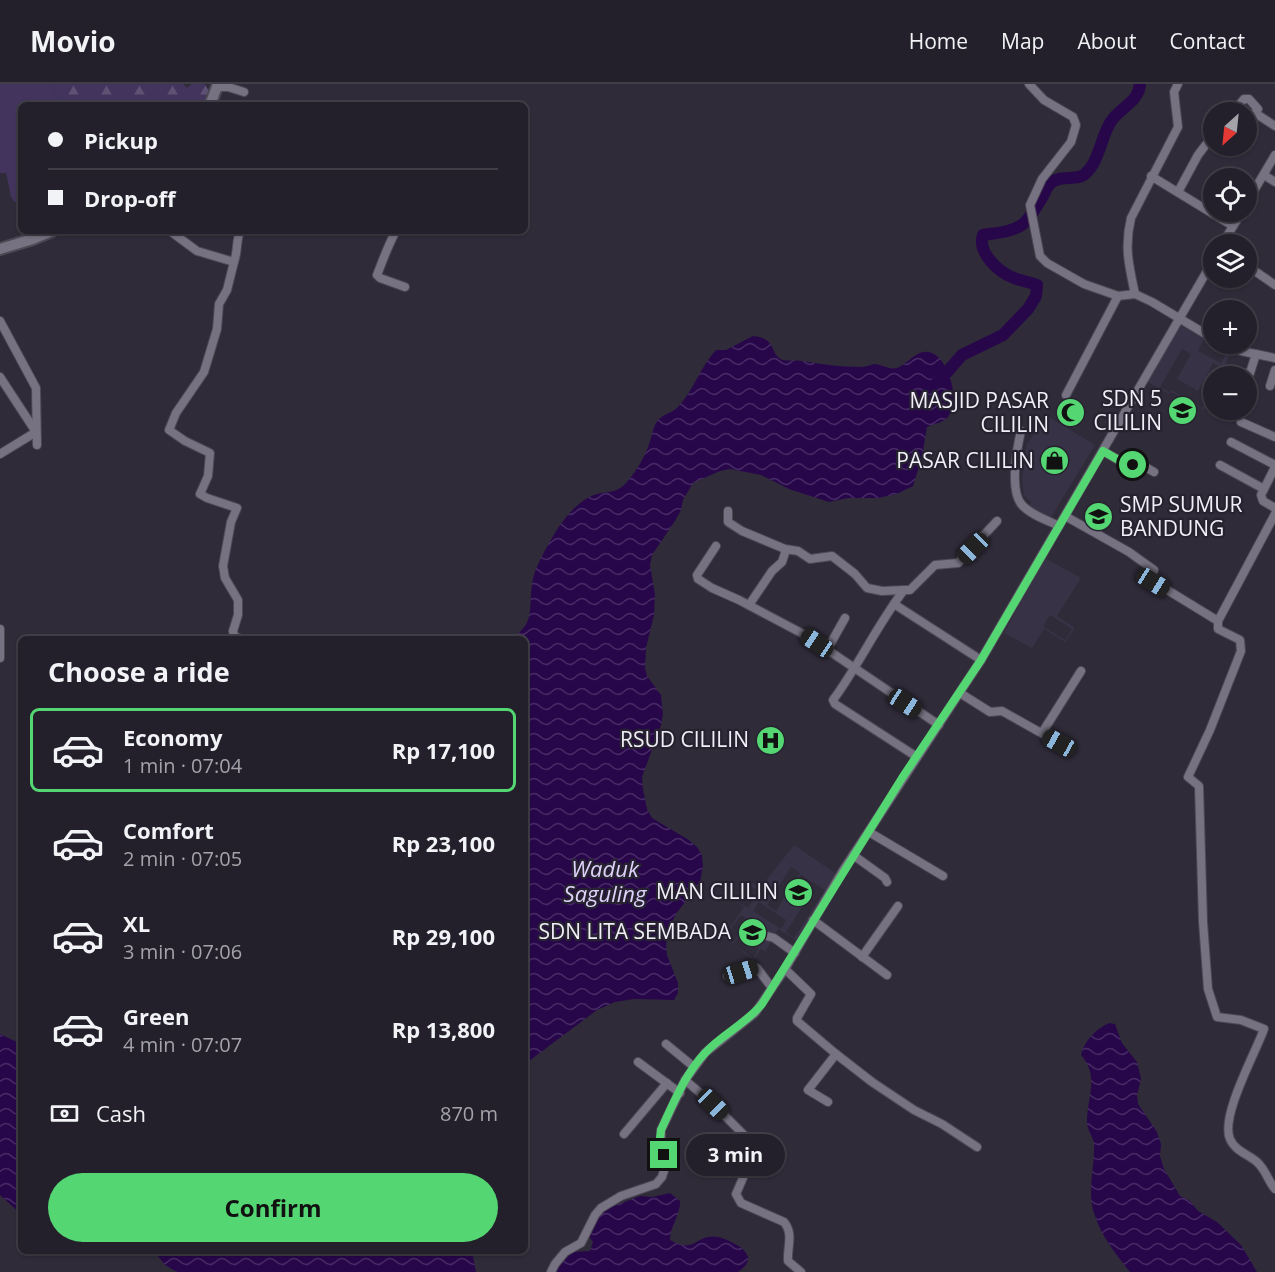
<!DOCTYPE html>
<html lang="en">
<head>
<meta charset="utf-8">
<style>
  :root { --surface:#23202b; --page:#2b2833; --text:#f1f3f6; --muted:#a3a3a9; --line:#403e47; --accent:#54d672 }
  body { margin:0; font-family:"Open Sans",sans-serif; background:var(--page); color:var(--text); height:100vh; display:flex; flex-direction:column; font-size:22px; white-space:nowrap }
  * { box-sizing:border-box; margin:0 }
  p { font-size:20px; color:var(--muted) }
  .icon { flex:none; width:33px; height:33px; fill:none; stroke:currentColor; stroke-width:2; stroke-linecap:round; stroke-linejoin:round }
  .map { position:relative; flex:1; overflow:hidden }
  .panel { position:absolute; left:18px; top:552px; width:510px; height:618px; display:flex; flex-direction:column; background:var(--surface); border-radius:9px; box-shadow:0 2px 4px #0004,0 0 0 2px var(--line) }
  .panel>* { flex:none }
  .banner { position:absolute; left:18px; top:18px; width:510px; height:132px; border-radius:9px; box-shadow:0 2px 4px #0004,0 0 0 2px var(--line); display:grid; align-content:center; height:132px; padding:0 30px; background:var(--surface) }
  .needle { width:39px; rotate:207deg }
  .tools { position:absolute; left:1203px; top:18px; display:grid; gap:12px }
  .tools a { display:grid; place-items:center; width:54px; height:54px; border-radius:50%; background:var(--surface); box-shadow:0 2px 4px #0004,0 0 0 2px var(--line); font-size:30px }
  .end { position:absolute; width:27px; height:27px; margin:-14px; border:8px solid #54d672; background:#111; box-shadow:0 0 0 3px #111 }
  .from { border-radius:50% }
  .bubble { position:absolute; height:42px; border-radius:21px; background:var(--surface); box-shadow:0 2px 4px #0004,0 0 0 2px var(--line); font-size:20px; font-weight:700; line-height:42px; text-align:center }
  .car { position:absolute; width:18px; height:36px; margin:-18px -9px; border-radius:8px; box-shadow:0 0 4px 2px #0007; background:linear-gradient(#222 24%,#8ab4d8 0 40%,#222 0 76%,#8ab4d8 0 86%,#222 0) }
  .banner b { display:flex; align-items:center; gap:21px; height:57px; font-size:22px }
  .banner b+b { border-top:2px solid var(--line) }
  .banner i { width:15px; height:15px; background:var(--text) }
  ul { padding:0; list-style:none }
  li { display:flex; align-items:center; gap:18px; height:84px; margin:0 12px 9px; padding:0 18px; border:3px solid transparent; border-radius:9px }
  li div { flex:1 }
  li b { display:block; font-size:22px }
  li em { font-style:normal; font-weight:700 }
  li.active { border-color:var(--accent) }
  li>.icon { width:54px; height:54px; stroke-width:1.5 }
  h2 { padding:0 30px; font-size:27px; line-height:72px }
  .pay { display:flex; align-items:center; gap:15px; height:66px; padding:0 30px; font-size:22px }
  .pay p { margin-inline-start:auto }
  .cta { display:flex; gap:12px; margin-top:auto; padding:12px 30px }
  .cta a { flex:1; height:69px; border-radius:36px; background:var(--accent); color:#111; font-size:24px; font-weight:700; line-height:69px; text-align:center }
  header { display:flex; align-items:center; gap:36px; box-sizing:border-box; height:84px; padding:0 30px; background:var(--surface); border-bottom:2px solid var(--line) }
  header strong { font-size:28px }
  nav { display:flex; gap:33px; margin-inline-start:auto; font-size:21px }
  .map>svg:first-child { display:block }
</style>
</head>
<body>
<header>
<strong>Movio</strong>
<nav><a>Home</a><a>Map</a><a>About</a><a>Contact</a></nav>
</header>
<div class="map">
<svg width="1275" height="1188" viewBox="0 0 1275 1188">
  <defs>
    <pattern id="forest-firs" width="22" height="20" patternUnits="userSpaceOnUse" patternTransform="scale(1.5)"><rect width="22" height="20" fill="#42345c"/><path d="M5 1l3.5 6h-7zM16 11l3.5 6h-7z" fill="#5e5274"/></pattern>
    <pattern id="water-waves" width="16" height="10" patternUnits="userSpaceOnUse" patternTransform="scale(1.5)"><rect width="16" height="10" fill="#27074a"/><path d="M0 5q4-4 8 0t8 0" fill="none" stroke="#472b65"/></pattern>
  </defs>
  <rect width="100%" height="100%" fill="#2f2b39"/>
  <g fill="#383246" fill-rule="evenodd">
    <path d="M1181,236L1213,257L1214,260H1218L1231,267L1220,292L1223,285L1213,279L1198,307L1177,295L1191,270L1182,265L1160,303L1169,308L1171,306L1202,324L1213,302V306L1204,326L1183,314L1171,308L1169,310L1146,297ZM1203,256L1227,269L1221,279L1198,267Z"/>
    <path d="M1047,332L1095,361L1050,435L1029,424L1031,418L1024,411L1022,394L1027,360Z"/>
    <path d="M1045,474L1081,494L1057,532L1075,544L1065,558L1044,545L1032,564L1004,549ZM1050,531L1072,545L1065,556L1043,542Z"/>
    <path d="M794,761L838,791L796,856L778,845L765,868L761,865L753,876L723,853L744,823L737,818L747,801L750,798L760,804ZM791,783L800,789L776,827L767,821ZM801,791L825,806L794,854L786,848L811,809L796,799ZM749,801L759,807L748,824L738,818ZM759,818L786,836L781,845L753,827ZM741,831L749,837L732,859L725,853ZM740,851L759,864L753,874L733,860Z"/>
  </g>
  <path fill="#42345c" d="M0,0H52L62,21H21V83L17,93V102L21,104V117L15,118L11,113L6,89H0Z"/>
  <path fill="url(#forest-firs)" d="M52,0H183L187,4L192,0H205L210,9L206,21H62Z"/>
  <g fill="url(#water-waves)">
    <path d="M753,252C778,254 769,271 783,276C788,277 796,276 802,277C821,280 841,283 861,283C865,283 870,281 874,280C882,280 889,286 897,284C908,280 916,266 928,268C948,270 960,315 950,330C945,339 935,339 927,343L922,373L913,402L897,410L878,414H848L829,418L789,405L761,391L730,385L720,387L693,399L683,416L681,426L675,437L652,471L650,481L655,511L654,531L646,564L645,584L647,592L661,611L663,630L661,641L642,693L643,705L647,725L652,734L689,756L697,763L702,771L703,782L700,798L676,830L671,840L666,860L667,871L678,899V909L674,916L634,915L615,918L597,926L525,980V555H510C538,539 527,522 533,495C535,484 546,464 552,454C561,438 578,415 597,410C609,407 617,409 626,399C634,391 646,371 649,360C652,353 652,346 656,339C661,330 671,330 678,323C694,306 700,283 716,266H726Z"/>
    <path d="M1109,939L1115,940L1122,959L1137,978L1141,995L1137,1011L1138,1020L1157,1048L1161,1060L1160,1072L1164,1085L1180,1112L1190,1117L1198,1127L1217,1138L1241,1161L1257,1188H1130C1115,1169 1101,1152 1094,1129C1087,1108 1095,1081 1094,1060C1093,1052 1087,1046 1087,1038C1087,1013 1100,993 1081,971C1084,957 1096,945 1109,939Z"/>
    <path d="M0,950L21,960V1130L0,1111Z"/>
    <path d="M670,1109L680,1117C681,1130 670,1142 670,1156C676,1159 681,1162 688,1161C693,1161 695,1158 700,1156C714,1149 723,1154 735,1160C741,1163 746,1167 748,1173C749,1180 743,1184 738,1188H553L571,1168L590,1167L593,1158L590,1154L589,1146L604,1126L640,1112L652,1113Z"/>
    <path d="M154,1167H466L473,1172L476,1188H177L165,1181Z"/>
  </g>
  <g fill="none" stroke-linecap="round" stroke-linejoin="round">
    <path stroke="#27074a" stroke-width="12" d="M936,299L940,296L962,271L1003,251L1028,225L1036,212L1037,201C1030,198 1021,197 1014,194C998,188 977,168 983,151C996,149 1013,148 1023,140C1031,134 1037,121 1042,114C1045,109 1047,101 1052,98C1062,90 1078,98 1086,89C1099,77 1101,54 1110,39C1118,24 1139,19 1140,0"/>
    <defs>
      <g id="street">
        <path d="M1029,0L1044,16L1073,33L1076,41L1071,58L1042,95L1030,121L1040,172L1047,179L1084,200L1118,212L1135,210L1152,218L1214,255"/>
        <path d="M217,3H228L244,8"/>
        <path d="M1233,28L1244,15H1249L1258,25L1255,29L1275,42"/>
        <path d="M1264,91L1275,98"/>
        <path d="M1151,92L1233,142"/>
        <path d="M1178,108L1198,71L1214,50"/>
        <path d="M1246,120L1275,71"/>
        <path d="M170,147L197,167L234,178L227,206L219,220L217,245L204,288L176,329L169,346L185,357L210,369L208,392L200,410L207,414L237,424L231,438L223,482L225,494L238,516V531L233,547L234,552L241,555"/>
        <path d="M396,147C388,161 383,176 377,191L380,194L405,203"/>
        <path d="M1222,160L1242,128"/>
        <path d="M234,178C238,167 236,157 240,147"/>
        <path d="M1246,181L1275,201"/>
        <path d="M1135,210C1129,182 1124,163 1131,134L1178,43L1174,8L1178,0"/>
        <path d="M0,237L36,304L37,361"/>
        <path d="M1222,260L1241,267L1275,274"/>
        <path d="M1244,289H1250L1256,270"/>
        <path d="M0,293L36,348L0,370"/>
        <path d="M1270,302L1275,286"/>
        <path d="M1066,311L1118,212"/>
        <path d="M1241,338L1275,353"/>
        <path d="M1021,347C1017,364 1009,407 1022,421C1031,431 1047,436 1059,442"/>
        <path d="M1231,358L1275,381"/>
        <path d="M1103,367L1122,378L1133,381L1140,380L1154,388"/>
        <path d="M1220,381L1264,405"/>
        <path d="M1275,383L1261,411L1263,417L1275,424"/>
        <path d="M728,427V438L742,447L785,465L798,467L810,475L832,472L855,490L867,504L882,507L904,506"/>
        <path d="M1275,430L1218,537V545L1240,556L1241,567L1210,646L1188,693L1199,702L1203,838L1208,905L1217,933L1241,936L1264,945C1256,968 1220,1032 1230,1055C1235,1067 1248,1070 1257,1078C1266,1086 1268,1097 1275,1105"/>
        <path d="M1065,432L1129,468L1154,486L1151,496L1218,537"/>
        <path d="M716,462L697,491L698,495L712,504L739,516L807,552L939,641"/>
        <path d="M894,520L981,576"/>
        <path d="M749,521L772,487L782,478L786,466"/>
        <path d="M0,545V574"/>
        <path d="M827,566L845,534"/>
        <path d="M960,609L990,628L1002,627L1059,659"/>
        <path d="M1042,649L1081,587"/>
        <path d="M917,673L835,620L833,616C859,581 877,541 904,506H910L935,481L958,479L997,437"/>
        <path d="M869,748L943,792"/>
        <path d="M853,771L885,794L887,798"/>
        <path d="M813,836L887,891"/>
        <path d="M745,846L774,854L795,869"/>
        <path d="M862,873L898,822"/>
        <path d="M785,885L811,910L797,934V937L836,970L808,1006L828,1018"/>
        <path d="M727,892L757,884L772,904"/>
        <path d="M666,960L694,983"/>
        <path d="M836,970L872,998L914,1026L942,1040L977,1063"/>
        <path d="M638,978L680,1009"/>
        <path d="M685,996L713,1020L752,1059V1073L736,1110L741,1119L784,1138C794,1150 787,1163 788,1177L801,1188"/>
        <path d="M624,1050L667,999"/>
        <path d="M551,1188L555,1180L565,1168L581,1159L595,1131L601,1124L621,1112L656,1100L662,1093L666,1080L661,1059V1046L685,996L705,969L755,929L785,885L842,788L981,576L1214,175"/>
      </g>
      <g id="secondary">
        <path d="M210,21L218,0"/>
        <path d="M0,165L33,155L52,147"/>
      </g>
    </defs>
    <use href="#street" stroke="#4c4854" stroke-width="10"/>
    <use href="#secondary" stroke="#4c4854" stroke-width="14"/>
    <use href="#street" stroke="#767282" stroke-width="8"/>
    <use href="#secondary" stroke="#767282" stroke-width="10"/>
  </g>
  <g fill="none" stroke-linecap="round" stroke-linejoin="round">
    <path stroke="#54d672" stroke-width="8" d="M664,1071L660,1054L661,1046C673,1020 685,990 705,969C722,950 746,940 762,920L902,694L981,576L1103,367L1122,378L1133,381"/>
  </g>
  <defs>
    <symbol id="school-disc" viewBox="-11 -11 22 22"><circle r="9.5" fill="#54d672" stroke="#26222f"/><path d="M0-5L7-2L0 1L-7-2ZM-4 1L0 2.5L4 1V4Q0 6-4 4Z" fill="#111"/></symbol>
    <symbol id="mosque-disc" viewBox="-11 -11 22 22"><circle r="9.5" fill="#54d672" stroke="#26222f"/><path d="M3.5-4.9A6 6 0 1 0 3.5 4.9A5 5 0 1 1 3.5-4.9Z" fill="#111"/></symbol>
    <symbol id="shop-disc" viewBox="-11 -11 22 22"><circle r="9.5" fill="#54d672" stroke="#26222f"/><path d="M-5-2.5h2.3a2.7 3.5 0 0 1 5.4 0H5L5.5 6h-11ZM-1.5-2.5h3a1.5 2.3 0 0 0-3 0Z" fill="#111"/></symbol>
    <symbol id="hospital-disc" viewBox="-11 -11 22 22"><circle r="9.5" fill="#54d672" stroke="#26222f"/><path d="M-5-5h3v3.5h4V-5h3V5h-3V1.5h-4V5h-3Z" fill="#111"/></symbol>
  </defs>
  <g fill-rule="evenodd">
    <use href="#school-disc" x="1166" y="310" width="33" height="33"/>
    <use href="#mosque-disc" x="1054" y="312" width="33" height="33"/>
    <use href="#shop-disc" x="1038" y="360" width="33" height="33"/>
    <use href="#school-disc" x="1082" y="416" width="33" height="33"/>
    <use href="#hospital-disc" x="754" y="640" width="33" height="33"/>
    <use href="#school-disc" x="782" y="792" width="33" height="33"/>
    <use href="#school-disc" x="736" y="832" width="33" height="33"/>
  </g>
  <g text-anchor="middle" stroke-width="4.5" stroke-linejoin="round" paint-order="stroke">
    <g font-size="21" fill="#f1eef7" stroke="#26222f" text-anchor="end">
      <text x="1162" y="322">SDN 5<tspan x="1162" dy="24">CILILIN</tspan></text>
      <text x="1049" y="324">MASJID PASAR<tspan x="1049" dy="24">CILILIN</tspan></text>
      <text x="1034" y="384">PASAR CILILIN</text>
      <text x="1120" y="428" text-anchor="start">SMP SUMUR<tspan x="1120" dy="24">BANDUNG</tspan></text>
      <text x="749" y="663">RSUD CILILIN</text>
      <text x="778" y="815">MAN CILILIN</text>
      <text x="731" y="855">SDN LITA SEMBADA</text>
    </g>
    <g font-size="22" font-style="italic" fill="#dfd3fc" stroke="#26222f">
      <text x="605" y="793">Waduk<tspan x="605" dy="25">Saguling</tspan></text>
    </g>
  </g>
</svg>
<div class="tools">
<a><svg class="needle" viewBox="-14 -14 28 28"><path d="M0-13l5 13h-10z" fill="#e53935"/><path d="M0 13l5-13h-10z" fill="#a3a3a9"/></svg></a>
<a><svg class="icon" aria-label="locate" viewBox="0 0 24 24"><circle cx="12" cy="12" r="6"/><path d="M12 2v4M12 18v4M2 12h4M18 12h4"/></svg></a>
<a><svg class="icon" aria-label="layers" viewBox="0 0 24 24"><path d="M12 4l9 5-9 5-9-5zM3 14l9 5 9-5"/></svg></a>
<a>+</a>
<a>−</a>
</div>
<i class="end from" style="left:1133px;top:381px"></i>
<i class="end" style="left:664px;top:1071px"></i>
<div class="bubble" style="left:686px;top:1050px;width:99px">3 min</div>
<i class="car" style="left:973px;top:464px;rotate:225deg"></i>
<i class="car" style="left:1153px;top:498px;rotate:122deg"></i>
<i class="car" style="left:817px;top:559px;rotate:304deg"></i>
<i class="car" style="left:905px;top:619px;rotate:123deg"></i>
<i class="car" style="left:1059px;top:659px;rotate:299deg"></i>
<i class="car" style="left:741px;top:888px;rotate:73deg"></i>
<i class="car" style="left:713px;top:1020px;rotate:135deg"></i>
<div class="banner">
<b><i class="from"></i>Pickup</b>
<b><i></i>Drop-off</b>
</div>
<section class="panel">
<h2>Choose a ride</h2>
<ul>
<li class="active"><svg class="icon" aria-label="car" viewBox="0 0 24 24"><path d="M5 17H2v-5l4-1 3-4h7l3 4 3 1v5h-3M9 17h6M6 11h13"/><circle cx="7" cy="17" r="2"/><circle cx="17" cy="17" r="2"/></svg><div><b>Economy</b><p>1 min · 07:04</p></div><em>Rp 17,100</em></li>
<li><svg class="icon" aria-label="car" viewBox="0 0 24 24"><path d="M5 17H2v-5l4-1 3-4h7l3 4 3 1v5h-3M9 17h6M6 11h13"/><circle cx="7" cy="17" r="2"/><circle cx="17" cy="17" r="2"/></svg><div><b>Comfort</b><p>2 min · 07:05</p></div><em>Rp 23,100</em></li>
<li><svg class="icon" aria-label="car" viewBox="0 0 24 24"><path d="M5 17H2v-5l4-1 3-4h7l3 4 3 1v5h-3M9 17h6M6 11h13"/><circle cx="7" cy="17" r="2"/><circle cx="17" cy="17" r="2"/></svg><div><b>XL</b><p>3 min · 07:06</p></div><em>Rp 29,100</em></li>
<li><svg class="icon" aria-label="car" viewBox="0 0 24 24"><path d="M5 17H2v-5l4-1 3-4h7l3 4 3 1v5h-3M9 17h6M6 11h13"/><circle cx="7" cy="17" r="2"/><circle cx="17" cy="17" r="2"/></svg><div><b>Green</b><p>4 min · 07:07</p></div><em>Rp 13,800</em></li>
</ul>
<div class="pay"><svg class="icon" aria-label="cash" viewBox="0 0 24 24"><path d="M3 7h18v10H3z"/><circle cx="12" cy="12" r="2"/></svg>Cash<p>870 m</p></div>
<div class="cta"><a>Confirm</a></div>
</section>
</div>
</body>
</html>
